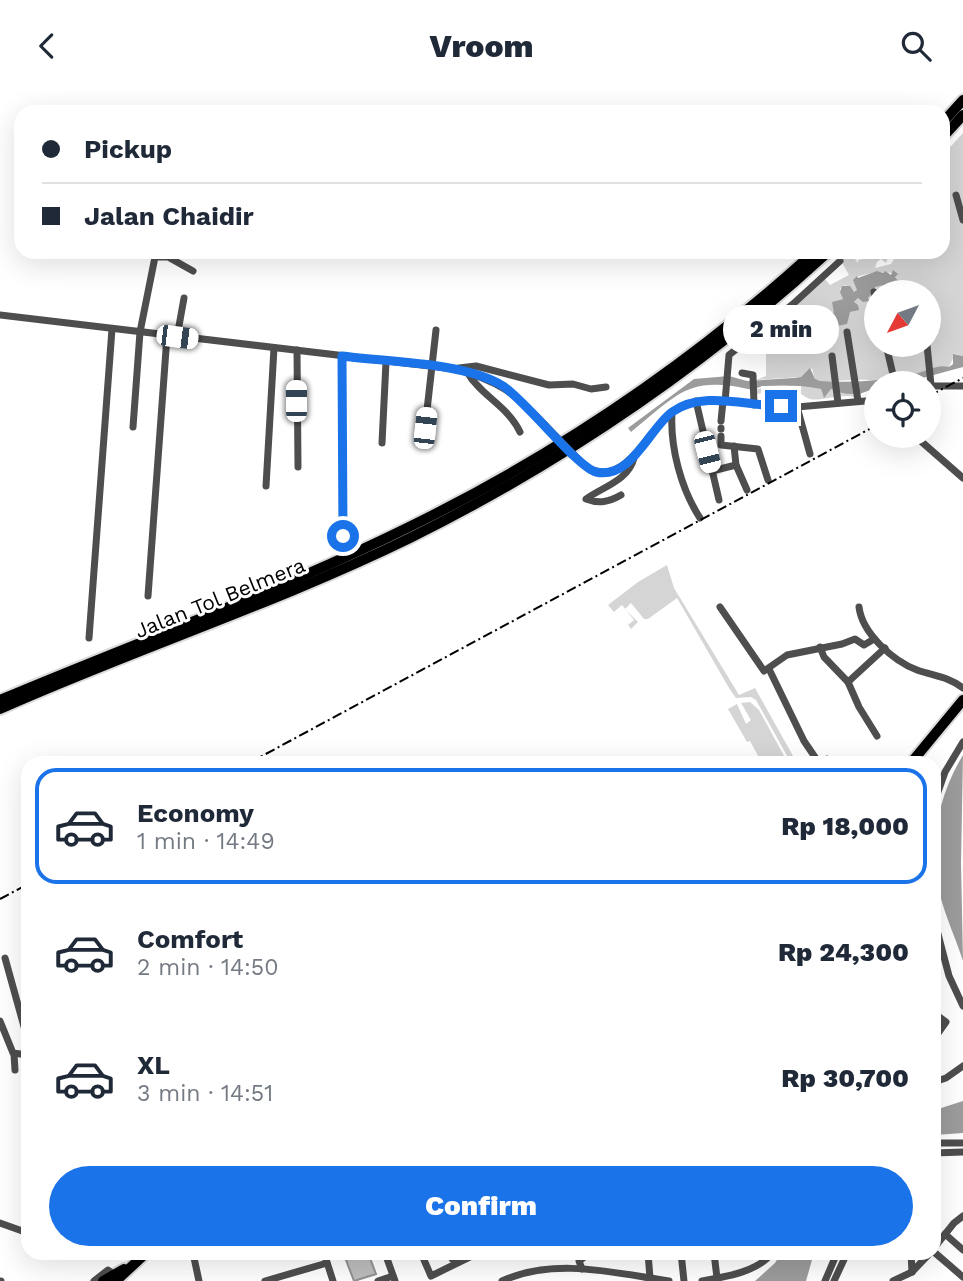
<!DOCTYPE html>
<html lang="en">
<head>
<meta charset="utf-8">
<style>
  :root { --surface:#fff; --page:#f6f6f7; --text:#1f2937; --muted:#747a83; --line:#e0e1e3; --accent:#1a73e8 }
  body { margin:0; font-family:"Work Sans",sans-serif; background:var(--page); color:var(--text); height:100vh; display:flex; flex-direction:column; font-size:26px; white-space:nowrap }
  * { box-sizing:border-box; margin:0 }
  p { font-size:23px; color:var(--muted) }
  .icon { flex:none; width:38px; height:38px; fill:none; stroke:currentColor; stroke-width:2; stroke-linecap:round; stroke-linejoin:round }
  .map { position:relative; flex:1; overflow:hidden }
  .details { position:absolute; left:21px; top:665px; width:920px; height:504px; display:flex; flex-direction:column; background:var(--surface); border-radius:21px; box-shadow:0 7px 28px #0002 }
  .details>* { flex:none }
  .guide { position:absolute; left:14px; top:14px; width:936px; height:154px; border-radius:21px; box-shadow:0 7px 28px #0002; display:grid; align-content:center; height:154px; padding:0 28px; background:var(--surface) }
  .needle { width:46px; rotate:229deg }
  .tools { position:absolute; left:864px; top:189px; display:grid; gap:14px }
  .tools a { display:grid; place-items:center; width:77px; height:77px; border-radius:50%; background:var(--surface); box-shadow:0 7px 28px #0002; font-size:35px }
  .end { position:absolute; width:32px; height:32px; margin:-16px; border:9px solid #1a73e8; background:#fff; box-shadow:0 0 0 4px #fff }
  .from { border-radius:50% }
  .bubble { position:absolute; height:49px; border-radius:24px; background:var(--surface); box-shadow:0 7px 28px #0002; font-size:23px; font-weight:800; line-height:49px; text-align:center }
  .car { position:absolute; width:21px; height:42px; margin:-21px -10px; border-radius:9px; box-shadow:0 0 5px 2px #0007; background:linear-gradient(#fff 24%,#345 0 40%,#fff 0 76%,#345 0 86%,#fff 0) }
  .guide b { display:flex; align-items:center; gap:24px; height:66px; font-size:26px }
  .guide b+b { border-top:2px solid var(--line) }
  .guide i { width:18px; height:18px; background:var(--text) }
  ul { padding:12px 0 0; list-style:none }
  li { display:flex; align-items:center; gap:21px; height:116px; margin:0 14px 10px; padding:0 14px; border:4px solid transparent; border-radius:21px }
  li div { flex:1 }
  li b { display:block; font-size:26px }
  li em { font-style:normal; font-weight:800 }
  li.active { border-color:var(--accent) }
  li>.icon { width:63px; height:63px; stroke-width:1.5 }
  .action { display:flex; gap:14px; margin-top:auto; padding:14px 28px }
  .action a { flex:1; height:80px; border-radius:42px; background:var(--accent); color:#fff; font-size:28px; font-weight:800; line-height:80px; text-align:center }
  header { display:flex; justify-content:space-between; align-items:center; height:91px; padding:0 28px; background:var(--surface); font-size:32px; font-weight:800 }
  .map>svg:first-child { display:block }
</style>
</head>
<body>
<header><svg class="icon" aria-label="back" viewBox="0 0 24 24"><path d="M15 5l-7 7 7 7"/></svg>Vroom<svg class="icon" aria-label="search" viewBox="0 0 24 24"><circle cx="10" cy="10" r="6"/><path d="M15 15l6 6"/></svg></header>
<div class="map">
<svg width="963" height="1190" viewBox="0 0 963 1190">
  <rect width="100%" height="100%" fill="#fff"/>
  <g fill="#d5d5d5" fill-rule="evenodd">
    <path d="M963,42V265L955,263L949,276L876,290C861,287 837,291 820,290L815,289L812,277L801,286L756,289L766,285V264L757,245L823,186L830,194L849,184L840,168L849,161H855L852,164L858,172V169L868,167L866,161H882L888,167L886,172L881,168L877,171L875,177L891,173L894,168L890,161H943V64ZM875,181L894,182L901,200L899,201H904V195L905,201H929V254H877V201H896L894,192L875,196L868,207L870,209L858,207L853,212L858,214V218L850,221L846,227L829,234L827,229L835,221L832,211L843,208L840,198L845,194L854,201L857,199L856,186Z"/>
    <path d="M799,293L821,298L824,306L831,298L855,304L877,295V299L865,300L856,306C838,302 821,311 810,308C803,306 798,299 791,296L757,303L756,298Z"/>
    <path d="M667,474L674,497L739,604L755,597L797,672H791L756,609L751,606L736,607L729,597L677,507L648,528H644L631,512L625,518L638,531L631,538L628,534L634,529L622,514L614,521L608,514L638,491Z"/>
    <path d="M750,611L759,619L788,672H762L750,650L747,651L728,618L737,613L746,633L751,629L741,612Z"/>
  </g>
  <g fill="#9c9c9c">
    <path d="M893,179L898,183L895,186L899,191L898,196L901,199L905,195V201H896L894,192L875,196V199L868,207L870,210L863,211L858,207L854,211L858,214L859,219L850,221L847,233L832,236L827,229H823L829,221L834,222L832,211L843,208L840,201L842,195H850L854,201L857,199L853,189L857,185L858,187L877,180L883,182L885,180L891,184Z"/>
    <path d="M953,263L963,265V276L904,292H877C867,306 846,305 831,298L824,307L821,298C803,294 785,294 764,295C759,296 753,299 748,298C688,285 678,303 631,341L628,337L694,288L729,285L747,290L794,287L801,286L810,277L815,288L820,290C853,292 886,290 918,282C929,279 939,273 949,276L953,273Z"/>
    <path d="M963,664L961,772L963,870C956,848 946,827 940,804C927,757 938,705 963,664Z"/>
    <path d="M963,1010V1042L935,1044V1019Z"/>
    <path d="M781,1162H814L806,1190H755L775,1172Z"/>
  </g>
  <path fill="#bebebe" stroke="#929292" stroke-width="2" d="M364,1162H368L376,1183L354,1190L346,1169Z"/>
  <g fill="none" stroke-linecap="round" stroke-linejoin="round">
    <defs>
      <g id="highway">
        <path d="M943,31L963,9"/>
        <path d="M943,46L963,24"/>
        <path d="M0,609C135,552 277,501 409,436C556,364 692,272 814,161"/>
        <path d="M0,618C135,558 277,512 410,447C563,371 703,276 828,161"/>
        <path d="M911,672L963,609"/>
        <path d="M103,1190L124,1178"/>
        <path d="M116,1190L146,1162"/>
      </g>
    </defs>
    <use href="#highway" stroke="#dbdbdb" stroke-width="14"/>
    <g stroke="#4e4e4e" stroke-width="7">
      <path d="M956,104L963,129"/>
      <path d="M156,166H168L193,180"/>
      <path d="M874,201L877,213"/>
      <path d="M0,224L455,278C497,289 515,302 545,334"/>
      <path d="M847,241L858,310"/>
      <path d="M929,243V248"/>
      <path d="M177,246L184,207"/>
      <path d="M886,254L895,292"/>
      <path d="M927,254L931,294"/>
      <path d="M297,259L298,376"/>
      <path d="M342,265L343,445"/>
      <path d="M832,265L838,312"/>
      <path d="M459,277L476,275L549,294L573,293L591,298L606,296"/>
      <path d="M467,281C481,305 508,315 520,341"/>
      <path d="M742,282L753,284L754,314"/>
      <path d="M930,295H963"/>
      <path d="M696,310L719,409"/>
      <path d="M725,311L729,264L793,213L840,170"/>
      <path d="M797,316L810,363"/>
      <path d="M672,322C670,356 681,398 700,427"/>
      <path d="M721,330L723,310"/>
      <path d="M133,336L140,241L156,161"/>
      <path d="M425,337L436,239"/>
      <path d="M721,338V337"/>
      <path d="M721,345V354L758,358L768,389"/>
      <path d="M915,345L963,387"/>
      <path d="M382,352L386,271"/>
      <path d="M734,355L736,374L747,399"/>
      <path d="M583,373C620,403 646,343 670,323C682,314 696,310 711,309L797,316L877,309"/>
      <path d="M712,380L736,374"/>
      <path d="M266,395L274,257"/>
      <path d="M621,404C609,411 599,413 586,408C602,396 628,390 634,367"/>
      <path d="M148,505L167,245"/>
      <path d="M720,516L764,580L787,564L842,553L855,548L864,554L874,548"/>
      <path d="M859,516C862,542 893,570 917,579C934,585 949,586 963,597"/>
      <path d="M89,547L112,238"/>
      <path d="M820,556L824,566L848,591L885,557"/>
      <path d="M769,578L804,650L819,672"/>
      <path d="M848,591L859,616L877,645"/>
      <path d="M820,672L827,668L833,672"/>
      <path d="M934,712L945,681L963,651"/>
      <path d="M934,828L949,885L963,915"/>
      <path d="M5,867L28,950"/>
      <path d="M934,922L946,931L934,948"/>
      <path d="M0,930L13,962L28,964"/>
      <path d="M14,963L15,979"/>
      <path d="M934,991L946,987L963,975"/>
      <path d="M934,1052H963"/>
      <path d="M934,1062L963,1061"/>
      <path d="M0,1132L28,1142"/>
      <path d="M945,1143L963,1159"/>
      <path d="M934,1157L954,1132L963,1125"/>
      <path d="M934,1161L963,1186"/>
      <path d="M193,1162L199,1190"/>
      <path d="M324,1162L333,1190"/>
      <path d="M385,1162L395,1190"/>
      <path d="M421,1162L431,1185L478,1162"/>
      <path d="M450,1162L452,1168"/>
      <path d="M648,1162L650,1187"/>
      <path d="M681,1162L684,1190"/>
      <path d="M714,1162L717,1187"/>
      <path d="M911,1162L912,1181"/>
      <path d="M582,1178L579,1170L586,1165L584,1162"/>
      <path d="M0,1190H1"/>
      <path d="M94,1190L108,1179L113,1183"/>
      <path d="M265,1190L327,1172"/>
      <path d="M378,1190L393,1185"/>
      <path d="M502,1190C555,1166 614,1182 669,1190"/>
      <path d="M702,1190C724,1186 758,1181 772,1162"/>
      <path d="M825,1190L837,1162"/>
      <path d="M834,1190L847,1162"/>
      <path d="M893,1190L912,1181L930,1162"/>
    </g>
    <use href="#highway" stroke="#000" stroke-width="10"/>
    <g stroke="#000" stroke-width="2" stroke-dasharray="10 3.5 2 3.5" stroke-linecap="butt">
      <path d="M929,305L963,287"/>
      <path d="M249,672L877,334"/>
      <path d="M0,808L28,793"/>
    </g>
    <path stroke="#4e4e4e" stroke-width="7" d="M545,334L583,373"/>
  </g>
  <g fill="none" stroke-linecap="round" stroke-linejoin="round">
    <path stroke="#1a73e8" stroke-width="9" d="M343,445L342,265C387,271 465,271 503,295C527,311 578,377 596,381C631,389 649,338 672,321C703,299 746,315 781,315"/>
  </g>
  <g text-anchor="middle" stroke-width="6" stroke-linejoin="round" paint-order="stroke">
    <g font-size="21" fill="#000" stroke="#fff">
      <text transform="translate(220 507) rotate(-22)" y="7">Jalan Tol Belmera</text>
    </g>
  </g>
</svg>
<div class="tools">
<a><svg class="needle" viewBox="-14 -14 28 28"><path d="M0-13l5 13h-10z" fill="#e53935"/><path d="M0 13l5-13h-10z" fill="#747a83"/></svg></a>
<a><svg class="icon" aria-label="locate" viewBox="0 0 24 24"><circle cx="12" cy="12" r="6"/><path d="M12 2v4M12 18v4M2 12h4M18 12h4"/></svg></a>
</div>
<i class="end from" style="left:343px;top:445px"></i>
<i class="end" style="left:781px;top:315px"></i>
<div class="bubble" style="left:723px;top:214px;width:116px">2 min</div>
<i class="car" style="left:177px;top:246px;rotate:97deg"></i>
<i class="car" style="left:296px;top:310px;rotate:0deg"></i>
<i class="car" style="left:425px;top:337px;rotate:6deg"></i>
<i class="car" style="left:707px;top:361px;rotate:166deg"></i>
<div class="guide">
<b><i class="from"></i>Pickup</b>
<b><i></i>Jalan Chaidir</b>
</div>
<section class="details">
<ul>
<li class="active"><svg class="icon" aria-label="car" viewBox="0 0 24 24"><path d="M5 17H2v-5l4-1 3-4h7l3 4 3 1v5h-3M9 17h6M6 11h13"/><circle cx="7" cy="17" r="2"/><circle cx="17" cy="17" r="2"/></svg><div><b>Economy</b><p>1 min · 14:49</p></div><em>Rp 18,000</em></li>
<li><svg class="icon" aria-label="car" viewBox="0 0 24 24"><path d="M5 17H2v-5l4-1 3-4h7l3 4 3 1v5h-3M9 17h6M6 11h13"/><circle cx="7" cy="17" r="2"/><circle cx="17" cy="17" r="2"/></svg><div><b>Comfort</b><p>2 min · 14:50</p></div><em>Rp 24,300</em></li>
<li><svg class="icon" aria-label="car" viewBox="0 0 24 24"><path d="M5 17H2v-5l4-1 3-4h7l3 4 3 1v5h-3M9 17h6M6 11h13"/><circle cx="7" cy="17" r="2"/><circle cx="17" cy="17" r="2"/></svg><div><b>XL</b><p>3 min · 14:51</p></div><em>Rp 30,700</em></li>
</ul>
<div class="action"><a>Confirm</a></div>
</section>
</div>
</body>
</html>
